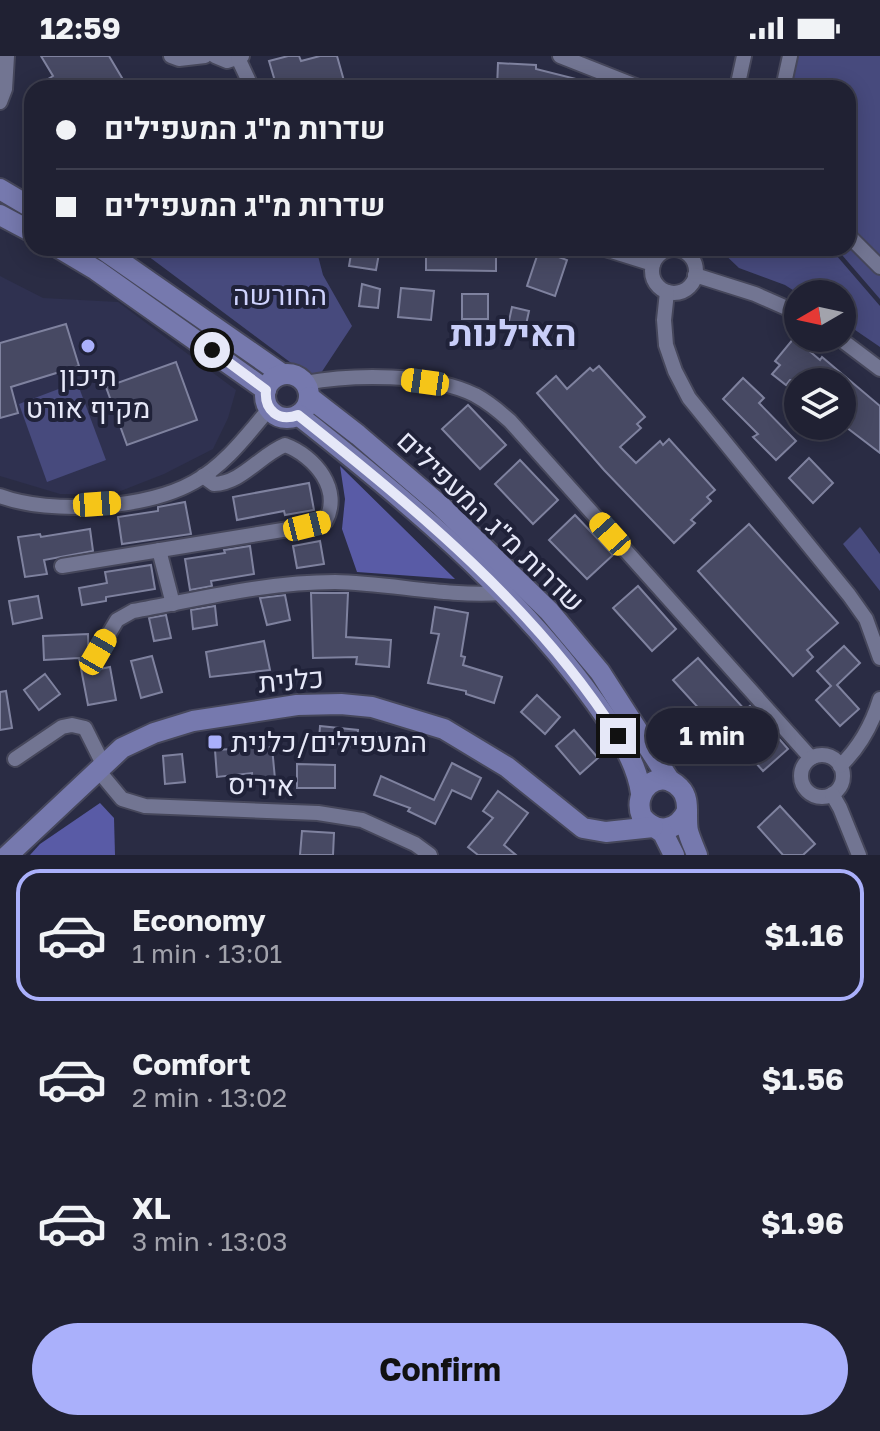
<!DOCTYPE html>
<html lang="en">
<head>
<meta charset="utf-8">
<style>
  :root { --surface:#202133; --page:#28293b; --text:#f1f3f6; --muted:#a2a3ac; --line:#3d3e4e; --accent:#aab0fb }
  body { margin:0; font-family:"Golos Text",Heebo,sans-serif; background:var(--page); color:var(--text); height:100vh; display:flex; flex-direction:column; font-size:30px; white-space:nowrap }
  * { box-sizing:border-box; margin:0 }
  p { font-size:26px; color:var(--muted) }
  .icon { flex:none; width:44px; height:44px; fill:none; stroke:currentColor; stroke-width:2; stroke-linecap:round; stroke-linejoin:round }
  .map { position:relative; height:799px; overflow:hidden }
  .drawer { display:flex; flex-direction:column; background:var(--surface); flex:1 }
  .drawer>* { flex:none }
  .banner { position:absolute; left:24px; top:24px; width:832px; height:176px; border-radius:24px; box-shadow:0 4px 20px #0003,0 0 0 2px var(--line); display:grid; align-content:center; height:176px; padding:0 32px; background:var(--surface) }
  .needle { width:52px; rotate:261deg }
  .buttons { position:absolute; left:784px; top:224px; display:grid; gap:16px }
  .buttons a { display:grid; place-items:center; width:72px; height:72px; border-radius:50%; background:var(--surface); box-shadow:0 4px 20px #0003,0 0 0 2px var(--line); font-size:40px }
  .end { position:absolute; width:36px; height:36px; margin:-18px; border:10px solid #e6e8f8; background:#111; box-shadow:0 0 0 4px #111 }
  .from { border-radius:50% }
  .bubble { position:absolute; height:56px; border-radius:28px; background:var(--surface); box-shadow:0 4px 20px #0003,0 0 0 2px var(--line); font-size:26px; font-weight:700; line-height:56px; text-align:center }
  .car { position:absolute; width:24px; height:48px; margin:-24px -12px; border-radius:10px; box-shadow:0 0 6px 2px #0007; background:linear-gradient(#f5c518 24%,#345 0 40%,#f5c518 0 76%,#345 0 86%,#f5c518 0) }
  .banner b { display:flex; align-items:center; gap:28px; height:76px; font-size:30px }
  .banner b+b { border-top:2px solid var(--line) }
  .banner i { width:20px; height:20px; background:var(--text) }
  ul { padding:14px 0 0; list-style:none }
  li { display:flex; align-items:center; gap:24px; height:132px; margin:0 16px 12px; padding:0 16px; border:4px solid transparent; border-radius:24px }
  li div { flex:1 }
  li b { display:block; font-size:30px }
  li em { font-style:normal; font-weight:700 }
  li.selected { border-color:var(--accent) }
  li>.icon { width:72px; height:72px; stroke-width:1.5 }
  .primary-button { display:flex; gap:16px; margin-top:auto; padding:16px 32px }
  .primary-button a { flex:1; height:92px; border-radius:48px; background:var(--accent); color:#111; font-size:32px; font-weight:700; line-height:92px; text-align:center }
  .status { display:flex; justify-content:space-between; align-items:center; height:56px; padding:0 40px; background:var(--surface); direction:ltr }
  .status svg { height:22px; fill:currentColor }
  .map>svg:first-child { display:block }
</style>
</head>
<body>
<div class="status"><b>12:59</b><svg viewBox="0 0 49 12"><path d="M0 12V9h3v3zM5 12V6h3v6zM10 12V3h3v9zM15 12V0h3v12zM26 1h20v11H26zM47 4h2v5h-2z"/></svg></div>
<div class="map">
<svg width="880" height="799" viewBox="0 0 880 799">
  <rect width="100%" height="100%" fill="#2a2c44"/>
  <path fill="#2f3150" d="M0,220L43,242L118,246L236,334L228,362L213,393L164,418L113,438H60L0,420Z"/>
  <g fill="#474a7d">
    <path d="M791,0H880V243L836,192H848V32H784Z"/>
    <path d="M157,192H316L323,219L352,270L321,317L322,330L148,200Z"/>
    <path d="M718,192H830L880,250V291L842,265V238H799L785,229L739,212Z"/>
    <path d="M77,326L106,404L47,426L19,348Z"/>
    <path d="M860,471L880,498V535L843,488Z"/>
  </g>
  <g fill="#595ba6">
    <path d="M340,410L455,523L357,516L342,473L345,443Z"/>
    <path d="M100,747L114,762L115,799H30L40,788Z"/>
  </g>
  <g fill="#474963" stroke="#7f829f" stroke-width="2">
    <path d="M41,0H109L128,32H101L98,26L89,32H33L53,20Z"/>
    <path d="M288,0H299L301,5L320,0H337L346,32H277L269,5Z"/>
    <path d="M498,7L536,9V13L596,28V32H497Z"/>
    <path d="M352,192H380L376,214L349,210Z"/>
    <path d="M426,192H496V215L426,214Z"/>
    <path d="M539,194L567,204L555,240L527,230Z"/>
    <path d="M362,228L380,233L378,252L359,250Z"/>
    <path d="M401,232L434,235L431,264L398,261Z"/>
    <rect x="462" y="238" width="26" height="25"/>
    <path d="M512,251L529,255L524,278L507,274Z"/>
    <path d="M66,268L79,310L11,331L18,357L0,362V287Z"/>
    <path d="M794,282L820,304L822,301L880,350V397L842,368V326L790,324L786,329L772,318L780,309L775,305Z"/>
    <path d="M176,306L197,364L127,389L106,331Z"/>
    <path d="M599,310L645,361L637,368L641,372L620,391L636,407L660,385L663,389L669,383L715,434L707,441L711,445L691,464L695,467L674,487L604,414L537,337L556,320L567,333L590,312L593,315Z"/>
    <path d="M743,322L764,342L759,347L796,385L776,404L753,381L758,378L723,343Z"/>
    <path d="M468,349L506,389L480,413L442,373Z"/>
    <path d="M809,402L833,427L813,447L789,422Z"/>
    <path d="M520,404L558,444L533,468L495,428Z"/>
    <path d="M309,427L314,454L285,459L284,455L237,464L233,441Z"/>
    <path d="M185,446L191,478L122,488L118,461L158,455V451Z"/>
    <path d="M575,459L613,499L587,523L549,484Z"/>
    <path d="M749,468L838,567L807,594L813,601L793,620L698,515Z"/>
    <path d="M90,473L93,495L44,504L47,518L25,521L18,481L40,478L41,481Z"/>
    <path d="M320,485L324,508L297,512L293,490Z"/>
    <path d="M250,490L254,518L211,525L212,530L190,534L185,503L225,497L224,494Z"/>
    <path d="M151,509L155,533L106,541V545L82,549L79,532L107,527L105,516Z"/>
    <path d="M638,530L676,573L652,595L613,552Z"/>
    <path d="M311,537H348L346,581L391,584L389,611L356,608L357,601L313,602Z"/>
    <path d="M285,539L290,564L267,569L260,542Z"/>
    <path d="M38,540L42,562L13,568L9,545Z"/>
    <path d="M215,550L217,569L193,573L191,554Z"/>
    <path d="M435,551L468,557L461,600L465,601L463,609L502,621L494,647L466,638V635L428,627L439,578L431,577Z"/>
    <path d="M166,559L171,582L154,585L149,562Z"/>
    <path d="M88,578L89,615L110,611L116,644L88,649L79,602L44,604L43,580Z"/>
    <path d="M264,585L270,614L210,621L206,596Z"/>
    <path d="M844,590L860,607L837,629L859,653L840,670L816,644L831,630L817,615Z"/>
    <path d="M152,600L162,636L141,642L131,605Z"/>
    <path d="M698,602L745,654L750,650L788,693L763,715L717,663L712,667L673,624Z"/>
    <path d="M45,618L60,638L39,654L24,634Z"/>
    <path d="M6,635L12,672L0,674V636Z"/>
    <path d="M537,639L560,661L545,678L521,656Z"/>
    <path d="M320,670L358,674L356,691L319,685Z"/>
    <path d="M574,674L598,702L580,718L556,690Z"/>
    <path d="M377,677L409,685L407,695L373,692Z"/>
    <path d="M272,691L275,723L252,725V717L217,721L215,694Z"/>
    <path d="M182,698L185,726L165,728L163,700Z"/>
    <path d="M452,707L481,722L471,743L452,734L435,768L408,755L410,752L374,739L381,720L434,744Z"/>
    <path d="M297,708L335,709V732H297Z"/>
    <path d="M498,735L528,757L504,789L516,799H478L468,791L493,762L483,755Z"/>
    <path d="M780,750L815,788L803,799H783L758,771Z"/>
    <path d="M302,775L334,777L333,799H300Z"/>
  </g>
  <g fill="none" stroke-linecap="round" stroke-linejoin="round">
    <defs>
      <g id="street">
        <path d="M171,0L179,3L205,0"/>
        <path d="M215,0L227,5L242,0"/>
        <path d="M560,0L641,32"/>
        <path d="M238,2L252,32"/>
        <path d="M737,32L744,0"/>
        <path d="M783,32L790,0"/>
        <path d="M0,46L5,33L7,0"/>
        <path d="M848,179L880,211"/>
        <path d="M602,192L653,208"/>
        <circle cx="674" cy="215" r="22"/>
        <path d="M695,219L755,238L798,257"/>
        <path d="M667,236L664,264L666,289L675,315L689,342L849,539L866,563L880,602"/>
        <path d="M839,282L880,313"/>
        <path d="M305,327C353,318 430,317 475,339C488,346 499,355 510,365L811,702"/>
        <path d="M0,440C51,459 146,453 194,426C225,409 247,379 269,353"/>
        <path d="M159,494L173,548"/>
        <path d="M62,510L307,470L325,466C343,434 315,400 285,389C260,399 242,427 214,428L203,420"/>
        <path d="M98,596L117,564L133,555C200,543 267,526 335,526C391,527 446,541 502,537"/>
        <circle cx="822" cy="720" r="21"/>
        <path d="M15,703L62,671L72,669L85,672L103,708"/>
        <path d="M840,710C860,691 872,669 880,643"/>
        <path d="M97,713L122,743L145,750L318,757L362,764L415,788L430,799"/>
        <path d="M832,738L840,752L859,799"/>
      </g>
      <g id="secondary">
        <path d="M0,133L32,152"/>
        <path d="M0,159L32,176"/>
        <path d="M59,192L96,214L266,334"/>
        <path d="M101,192L282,318"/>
        <circle cx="287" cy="340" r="22"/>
        <path d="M309,341L358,379L441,450L549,555L600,616L670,725"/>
        <path d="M298,359C405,443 515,534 595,646C615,674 636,703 641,737"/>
        <path d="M687,755C677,775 657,779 642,761C631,735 659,710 680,732C691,743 685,760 688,775C690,783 694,791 697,799"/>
        <path d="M656,772L663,777L674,799"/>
        <path d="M8,799L122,692L154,677L193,665L297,649L341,648L372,651L444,673L507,711L583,772L606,776L653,771"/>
      </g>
    </defs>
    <use href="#street" stroke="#46475b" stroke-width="18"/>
    <use href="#secondary" stroke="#46475b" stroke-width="24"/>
    <use href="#street" stroke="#727592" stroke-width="14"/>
    <use href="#secondary" stroke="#7679ae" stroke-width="20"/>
  </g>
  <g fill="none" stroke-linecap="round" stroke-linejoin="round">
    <path stroke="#e6e8f8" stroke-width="10" d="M212,294L266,334C264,355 279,366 298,359C415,452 537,552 618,680"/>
  </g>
  <g fill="#aab0fb" stroke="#202239" stroke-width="3">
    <circle cx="88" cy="290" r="8"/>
    <rect x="207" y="678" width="16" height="16" rx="4"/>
  </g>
  <g text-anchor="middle" stroke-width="8" stroke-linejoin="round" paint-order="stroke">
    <g font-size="28" fill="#ced2fd" stroke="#202239">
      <text x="280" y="249">החורשה</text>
    </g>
    <g font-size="28" fill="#e6e8f8" stroke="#202239">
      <text x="88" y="330">תיכון<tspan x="88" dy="32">מקיף אורט</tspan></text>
      <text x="231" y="696" text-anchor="start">המעפילים/כלנית</text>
    </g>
    <g font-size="28" fill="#e6e8f8" stroke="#202239">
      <text transform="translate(491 465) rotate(44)" y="10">שדרות מ"ג המעפילים</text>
      <text transform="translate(291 624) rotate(-5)" y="10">כלנית</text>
      <text transform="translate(261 729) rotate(2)" y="10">איריס</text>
    </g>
    <g font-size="36" font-weight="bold" fill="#c9cef9" stroke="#202239">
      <text x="513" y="290">האילנות</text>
    </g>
  </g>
</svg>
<div class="buttons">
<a><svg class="needle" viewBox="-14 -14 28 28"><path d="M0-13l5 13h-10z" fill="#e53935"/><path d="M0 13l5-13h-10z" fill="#a2a3ac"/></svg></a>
<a><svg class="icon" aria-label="layers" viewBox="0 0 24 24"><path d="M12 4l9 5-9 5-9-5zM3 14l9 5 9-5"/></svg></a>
</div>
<i class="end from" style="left:212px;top:294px"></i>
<i class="end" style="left:618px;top:680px"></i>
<div class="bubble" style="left:646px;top:652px;width:132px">1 min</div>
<i class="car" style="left:425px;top:326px;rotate:278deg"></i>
<i class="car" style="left:97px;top:448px;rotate:86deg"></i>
<i class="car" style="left:307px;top:470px;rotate:76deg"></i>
<i class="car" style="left:610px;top:478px;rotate:318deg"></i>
<i class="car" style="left:98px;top:596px;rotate:30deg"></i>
<div class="banner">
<b><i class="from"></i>שדרות מ&quot;ג המעפילים</b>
<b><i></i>שדרות מ&quot;ג המעפילים</b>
</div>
</div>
<section class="drawer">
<ul>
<li class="selected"><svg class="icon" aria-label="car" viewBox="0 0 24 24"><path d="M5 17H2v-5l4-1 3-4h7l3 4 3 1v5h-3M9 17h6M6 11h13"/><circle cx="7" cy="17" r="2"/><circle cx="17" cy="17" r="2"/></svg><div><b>Economy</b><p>1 min · 13:01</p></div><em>$1.16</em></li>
<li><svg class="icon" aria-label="car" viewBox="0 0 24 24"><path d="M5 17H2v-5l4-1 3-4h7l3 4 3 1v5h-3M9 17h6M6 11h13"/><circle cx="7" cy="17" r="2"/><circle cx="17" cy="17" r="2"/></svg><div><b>Comfort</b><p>2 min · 13:02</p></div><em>$1.56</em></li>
<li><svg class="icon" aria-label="car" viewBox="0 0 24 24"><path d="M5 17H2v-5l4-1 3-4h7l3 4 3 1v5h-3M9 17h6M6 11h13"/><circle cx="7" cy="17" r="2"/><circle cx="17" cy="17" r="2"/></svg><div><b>XL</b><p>3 min · 13:03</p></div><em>$1.96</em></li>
</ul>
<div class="primary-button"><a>Confirm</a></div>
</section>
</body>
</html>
